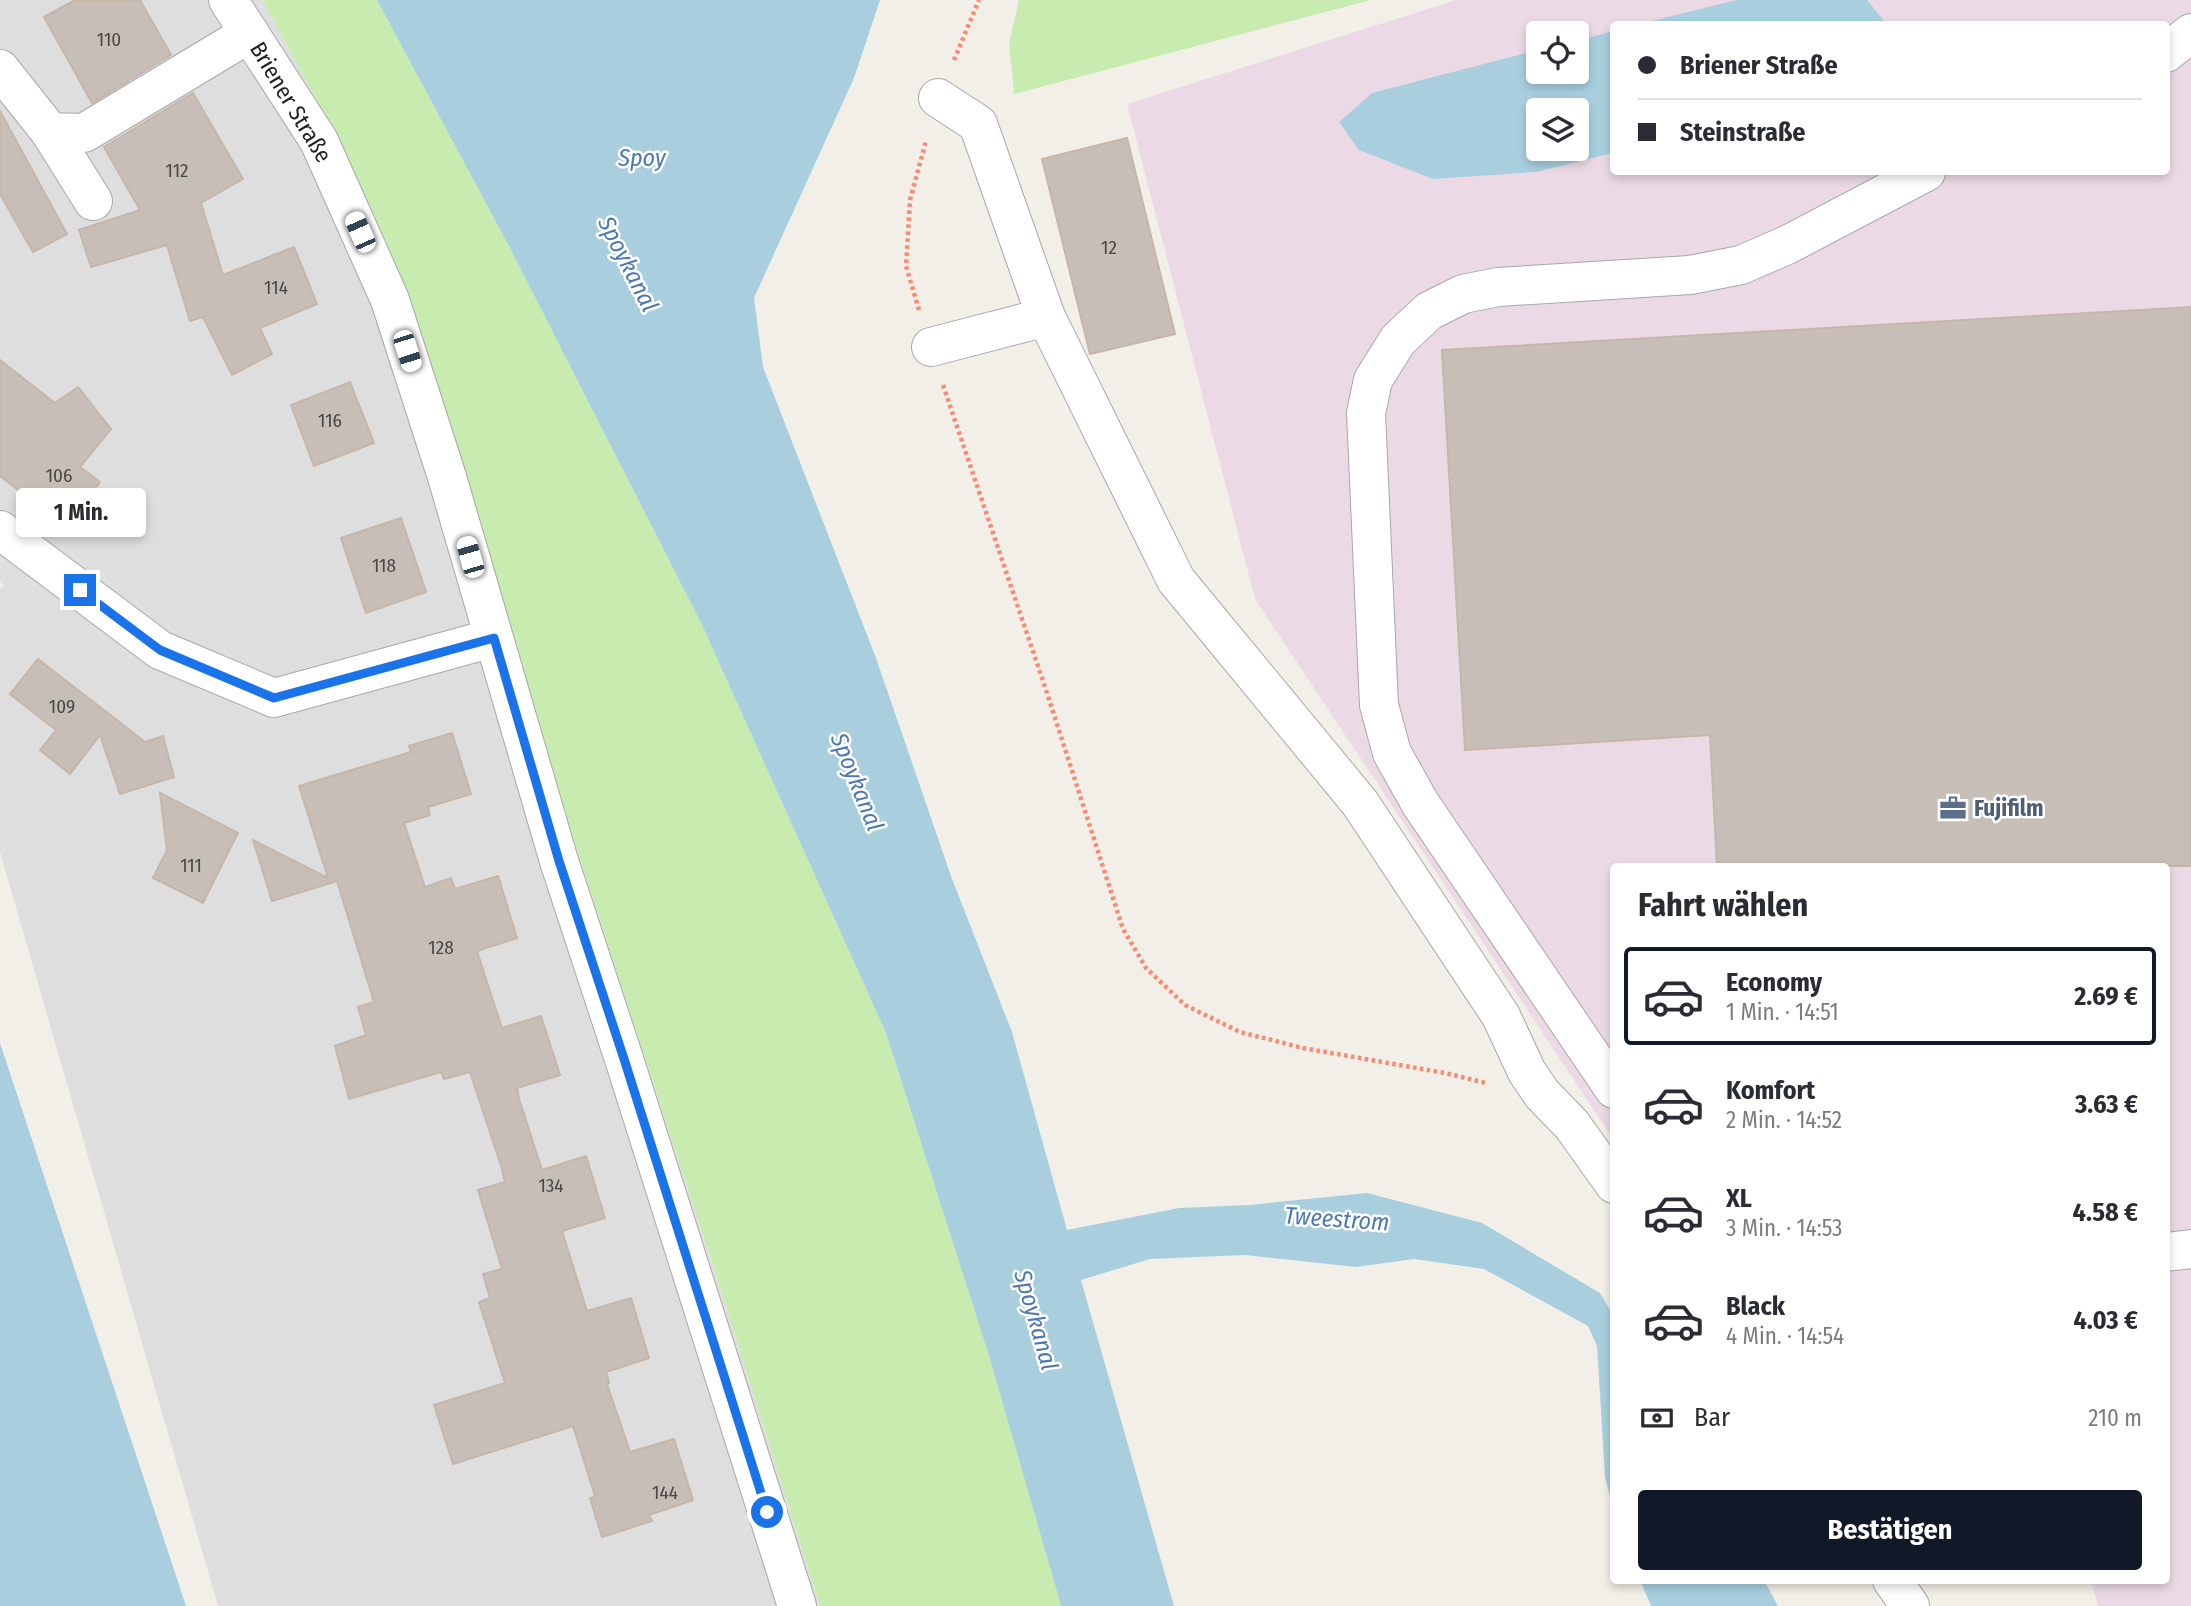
<!DOCTYPE html>
<html lang="de">
<head>
<meta charset="utf-8">
<style>
  :root { --surface:#fff; --page:#f7f7f7; --text:#2b2b33; --muted:#7c7c81; --line:#e1e1e2; --accent:#111827 }
  body { margin:0; font-family:"Fira Sans Condensed",sans-serif; background:var(--page); color:var(--text); height:100vh; display:flex; flex-direction:column; font-size:26px; white-space:nowrap }
  * { box-sizing:border-box; margin:0 }
  p { font-size:23px; color:var(--muted) }
  .icon { flex:none; width:38px; height:38px; fill:none; stroke:currentColor; stroke-width:2; stroke-linecap:round; stroke-linejoin:round }
  .map { position:relative; flex:1; overflow:hidden }
  .details { position:absolute; left:1610px; top:863px; width:560px; height:721px; display:flex; flex-direction:column; background:var(--surface); border-radius:7px; box-shadow:0 4px 10px #0003 }
  .details>* { flex:none }
  .guide { position:absolute; left:1610px; top:21px; width:560px; height:154px; border-radius:7px; box-shadow:0 4px 10px #0003; display:grid; align-content:center; height:154px; padding:0 28px; background:var(--surface) }
  .buttons { position:absolute; left:1526px; top:21px; display:grid; gap:14px }
  .buttons a { display:grid; place-items:center; width:63px; height:63px; border-radius:7px; background:var(--surface); box-shadow:0 4px 10px #0003; font-size:35px }
  .end { position:absolute; width:32px; height:32px; margin:-16px; border:9px solid #1a73e8; background:#fff; box-shadow:0 0 0 4px #fff }
  .from { border-radius:50% }
  .bubble { position:absolute; height:49px; border-radius:7px; background:var(--surface); box-shadow:0 4px 10px #0003; font-size:23px; font-weight:700; line-height:49px; text-align:center }
  .car { position:absolute; width:21px; height:42px; margin:-21px -10px; border-radius:9px; box-shadow:0 0 5px 2px #0007; background:linear-gradient(#fff 24%,#345 0 40%,#fff 0 76%,#345 0 86%,#fff 0) }
  .guide b { display:flex; align-items:center; gap:24px; height:66px; font-size:26px }
  .guide b+b { border-top:2px solid var(--line) }
  .guide i { width:18px; height:18px; background:var(--text) }
  ul { padding:0; list-style:none }
  li { display:flex; align-items:center; gap:21px; height:98px; margin:0 14px 10px; padding:0 14px; border:4px solid transparent; border-radius:7px }
  li div { flex:1 }
  li b { display:block; font-size:26px }
  li em { font-style:normal; font-weight:700 }
  li.current { border-color:var(--accent) }
  li>.icon { width:63px; height:63px; stroke-width:1.5 }
  h2 { padding:0 28px; font-size:32px; line-height:84px }
  .pay { display:flex; align-items:center; gap:18px; height:77px; padding:0 28px; font-size:26px }
  .pay p { margin-inline-start:auto }
  .cta { display:flex; gap:14px; margin-top:auto; padding:14px 28px }
  .cta a { flex:1; height:80px; border-radius:7px; background:var(--accent); color:#fff; font-size:28px; font-weight:700; line-height:80px; text-align:center }
  .map>svg:first-child { display:block }
</style>
</head>
<body>
<div class="map">
<svg width="2191" height="1606" viewBox="0 0 2191 1606">
  <rect width="100%" height="100%" fill="#f2efe8"/>
  <path fill="#dfdede" d="M0,0H263L344,151L495,575L574,841L715,1271L820,1606H218L0,852V590L4,585L0,582Z"/>
  <path fill="#ebdae6" fill-rule="evenodd" d="M1456,0H2191V1606H2098L2091,1580H2166V866H1614L1613,1139L1255,599L1127,104ZM1614,24H2166V172H1614ZM1538,33H1577V72H1538ZM1538,110H1577V149H1538Z"/>
  <g fill="#c8ebaf">
    <path d="M263,0H377L511,250L702,625L886,1033L990,1359L1061,1606H820L715,1271L574,841L495,575L344,151Z"/>
    <path d="M1019,0H1371L1014,94L1009,44Z"/>
  </g>
  <g fill="#a9cfdf" fill-rule="evenodd">
    <path d="M377,0H880L854,78L754,298L763,367L876,658L952,879L1012,1032L1067,1230L1179,1208L1249,1205L1367,1193L1482,1223L1600,1293L1613,1315V1509L1605,1477L1597,1346L1588,1326L1484,1269L1414,1259L1356,1267L1245,1255L1150,1259L1081,1280L1174,1606H1061L990,1359L886,1033L702,625L511,250Z"/>
    <path d="M1736,0H1867L1884,21L1881,24H1640Z"/>
    <path d="M1613,31V153L1536,172L1433,179L1359,150L1339,122L1372,93L1538,50V72H1577V41ZM1577,110V149H1538V110Z"/>
    <path d="M0,1043L186,1606H0Z"/>
    <path d="M1640,1580H1764L1778,1606H1651Z"/>
  </g>
  <g fill="#c7bfb7" stroke="#c4b7aa" stroke-width="2">
    <path d="M75,0H140L171,55L92,103L44,17Z"/>
    <path d="M193,93L243,179L201,203L223,275L294,247L317,304L260,328L272,354L232,375L203,317L190,321L167,245L91,267L79,230L140,210L104,147Z"/>
    <path d="M0,111L67,234L33,252L0,194Z"/>
    <path d="M1127,138L1175,334L1090,354L1042,159Z"/>
    <path d="M2191,307V866H1717L1710,735L1465,750L1442,350Z"/>
    <path d="M0,360L55,403L78,387L111,429L80,467L100,482L66,527L0,476Z"/>
    <path d="M350,382L374,443L314,466L291,405Z"/>
    <path d="M401,518L426,592L366,613L341,538Z"/>
    <path d="M38,659L145,742L163,736L174,777L120,794L100,735L70,774L40,750L56,730L10,694Z"/>
    <path d="M452,733L471,794L428,807L430,815L404,823L425,887L451,878L455,889L498,876L517,938L477,951L502,1028L541,1016L560,1075L517,1088L519,1099L542,1170L586,1156L605,1218L562,1231L587,1311L631,1298L649,1358L606,1372L609,1383L607,1384L630,1452L674,1439L693,1500L649,1515L652,1521L602,1537L590,1498L595,1496L573,1426L453,1464L434,1405L505,1383L479,1302L490,1298L483,1274L502,1269L478,1190L505,1182L502,1169L470,1072L444,1079L441,1072L349,1099L335,1046L366,1035L358,1007L374,1002L337,881L272,901L253,840L328,878L299,786L411,752L409,746Z"/>
    <path d="M160,793L238,833L203,903L153,878L167,850Z"/>
  </g>
  <g fill="none" stroke-linecap="round" stroke-linejoin="round">
    <defs>
      <g id="minor">
        <path d="M228,0L319,141L390,300L447,477L559,861L625,1062L797,1606"/>
        <path d="M2166,53L2191,33"/>
        <path d="M0,69L50,132L84,133L250,33"/>
        <path d="M938,98L978,124L1046,317"/>
        <path d="M50,132L93,201"/>
        <path d="M931,347L1046,317L1176,580L1360,803L1501,1016L1527,1072L1542,1094L1572,1125L1614,1184"/>
        <path d="M0,530L160,650L274,698L493,638"/>
        <path d="M1614,1089L1420,803L1392,753L1379,705L1366,413L1373,380L1398,340L1429,311L1463,294L1498,287L1690,275L1741,265L1787,245L1926,172"/>
        <path d="M2166,1252L2191,1249"/>
        <path d="M1892,1580L1910,1606"/>
      </g>
    </defs>
    <use href="#minor" stroke="#a8a8a8" stroke-width="40"/>
    <g stroke="#fb8970" stroke-width="4.5" stroke-dasharray="3.5 3.5" stroke-linecap="butt">
      <path d="M954,60L979,0"/>
      <path d="M919,310L906,266L910,200L926,141"/>
      <path d="M943,385L1046,690L1123,929L1146,968L1185,1005L1240,1032L1303,1048L1445,1073L1486,1083"/>
    </g>
    <use href="#minor" stroke="#fff" stroke-width="38"/>
  </g>
  <g fill="none" stroke-linecap="round" stroke-linejoin="round">
    <path stroke="#1a73e8" stroke-width="9" d="M80,590L160,650L274,698L494,638L559,861L625,1062L767,1512"/>
  </g>
  <defs>
    <symbol id="office-bare" viewBox="-9 -9 18 18"><path d="M-6-3h4V-5.5h4V-3h4V5H-6ZM-1-4.5V-3h2v-1.5ZM-6 0V1H6V0Z" fill="#5c6f8a" stroke="#fff" stroke-width="2.5" paint-order="stroke"/></symbol>
  </defs>
  <g fill-rule="evenodd">
    <use href="#office-bare" x="1934" y="789" width="38" height="38"/>
  </g>
  <g text-anchor="middle" stroke-width="5" stroke-linejoin="round" paint-order="stroke">
    <g font-size="19" fill="#4a4846">
      <text x="109" y="46">110</text>
      <text x="177" y="177">112</text>
      <text x="1109" y="254">12</text>
      <text x="276" y="294">114</text>
      <text x="330" y="427">116</text>
      <text x="59" y="482">106</text>
      <text x="384" y="572">118</text>
      <text x="62" y="713">109</text>
      <text x="191" y="872">111</text>
      <text x="441" y="954">128</text>
      <text x="551" y="1192">134</text>
      <text x="665" y="1499">144</text>
    </g>
    <g font-size="23" fill="#212121" stroke="#fff">
      <text transform="translate(291 102) rotate(59)" y="8">Briener Straße</text>
    </g>
    <g font-size="23" font-weight="bold" fill="#4e5e75" stroke="#fff" text-anchor="start">
      <text x="1974" y="816">Fujifilm</text>
    </g>
    <g font-size="24" font-style="italic" fill="#4b77b3" stroke="#fff">
      <text x="642" y="166">Spoy</text>
      <text transform="translate(628 264) rotate(63)" y="8">Spoykanal</text>
      <text transform="translate(857 782) rotate(68)" y="8">Spoykanal</text>
      <text transform="translate(1337 1219) rotate(4)" y="8">Tweestrom</text>
      <text transform="translate(1036 1320) rotate(74)" y="8">Spoykanal</text>
    </g>
  </g>
</svg>
<div class="buttons">
<a><svg class="icon" aria-label="locate" viewBox="0 0 24 24"><circle cx="12" cy="12" r="6"/><path d="M12 2v4M12 18v4M2 12h4M18 12h4"/></svg></a>
<a><svg class="icon" aria-label="layers" viewBox="0 0 24 24"><path d="M12 4l9 5-9 5-9-5zM3 14l9 5 9-5"/></svg></a>
</div>
<i class="end from" style="left:767px;top:1512px"></i>
<i class="end" style="left:80px;top:590px"></i>
<div class="bubble" style="left:16px;top:488px;width:130px">1 Min.</div>
<i class="car" style="left:360px;top:232px;rotate:336deg"></i>
<i class="car" style="left:407px;top:351px;rotate:162deg"></i>
<i class="car" style="left:470px;top:557px;rotate:344deg"></i>
<div class="guide">
<b><i class="from"></i>Briener Straße</b>
<b><i></i>Steinstraße</b>
</div>
<section class="details">
<h2>Fahrt wählen</h2>
<ul>
<li class="current"><svg class="icon" aria-label="car" viewBox="0 0 24 24"><path d="M5 17H2v-5l4-1 3-4h7l3 4 3 1v5h-3M9 17h6M6 11h13"/><circle cx="7" cy="17" r="2"/><circle cx="17" cy="17" r="2"/></svg><div><b>Economy</b><p>1 Min. · 14:51</p></div><em>2.69 €</em></li>
<li><svg class="icon" aria-label="car" viewBox="0 0 24 24"><path d="M5 17H2v-5l4-1 3-4h7l3 4 3 1v5h-3M9 17h6M6 11h13"/><circle cx="7" cy="17" r="2"/><circle cx="17" cy="17" r="2"/></svg><div><b>Komfort</b><p>2 Min. · 14:52</p></div><em>3.63 €</em></li>
<li><svg class="icon" aria-label="car" viewBox="0 0 24 24"><path d="M5 17H2v-5l4-1 3-4h7l3 4 3 1v5h-3M9 17h6M6 11h13"/><circle cx="7" cy="17" r="2"/><circle cx="17" cy="17" r="2"/></svg><div><b>XL</b><p>3 Min. · 14:53</p></div><em>4.58 €</em></li>
<li><svg class="icon" aria-label="car" viewBox="0 0 24 24"><path d="M5 17H2v-5l4-1 3-4h7l3 4 3 1v5h-3M9 17h6M6 11h13"/><circle cx="7" cy="17" r="2"/><circle cx="17" cy="17" r="2"/></svg><div><b>Black</b><p>4 Min. · 14:54</p></div><em>4.03 €</em></li>
</ul>
<div class="pay"><svg class="icon" aria-label="cash" viewBox="0 0 24 24"><path d="M3 7h18v10H3z"/><circle cx="12" cy="12" r="2"/></svg>Bar<p>210 m</p></div>
<div class="cta"><a>Bestätigen</a></div>
</section>
</div>
</body>
</html>
